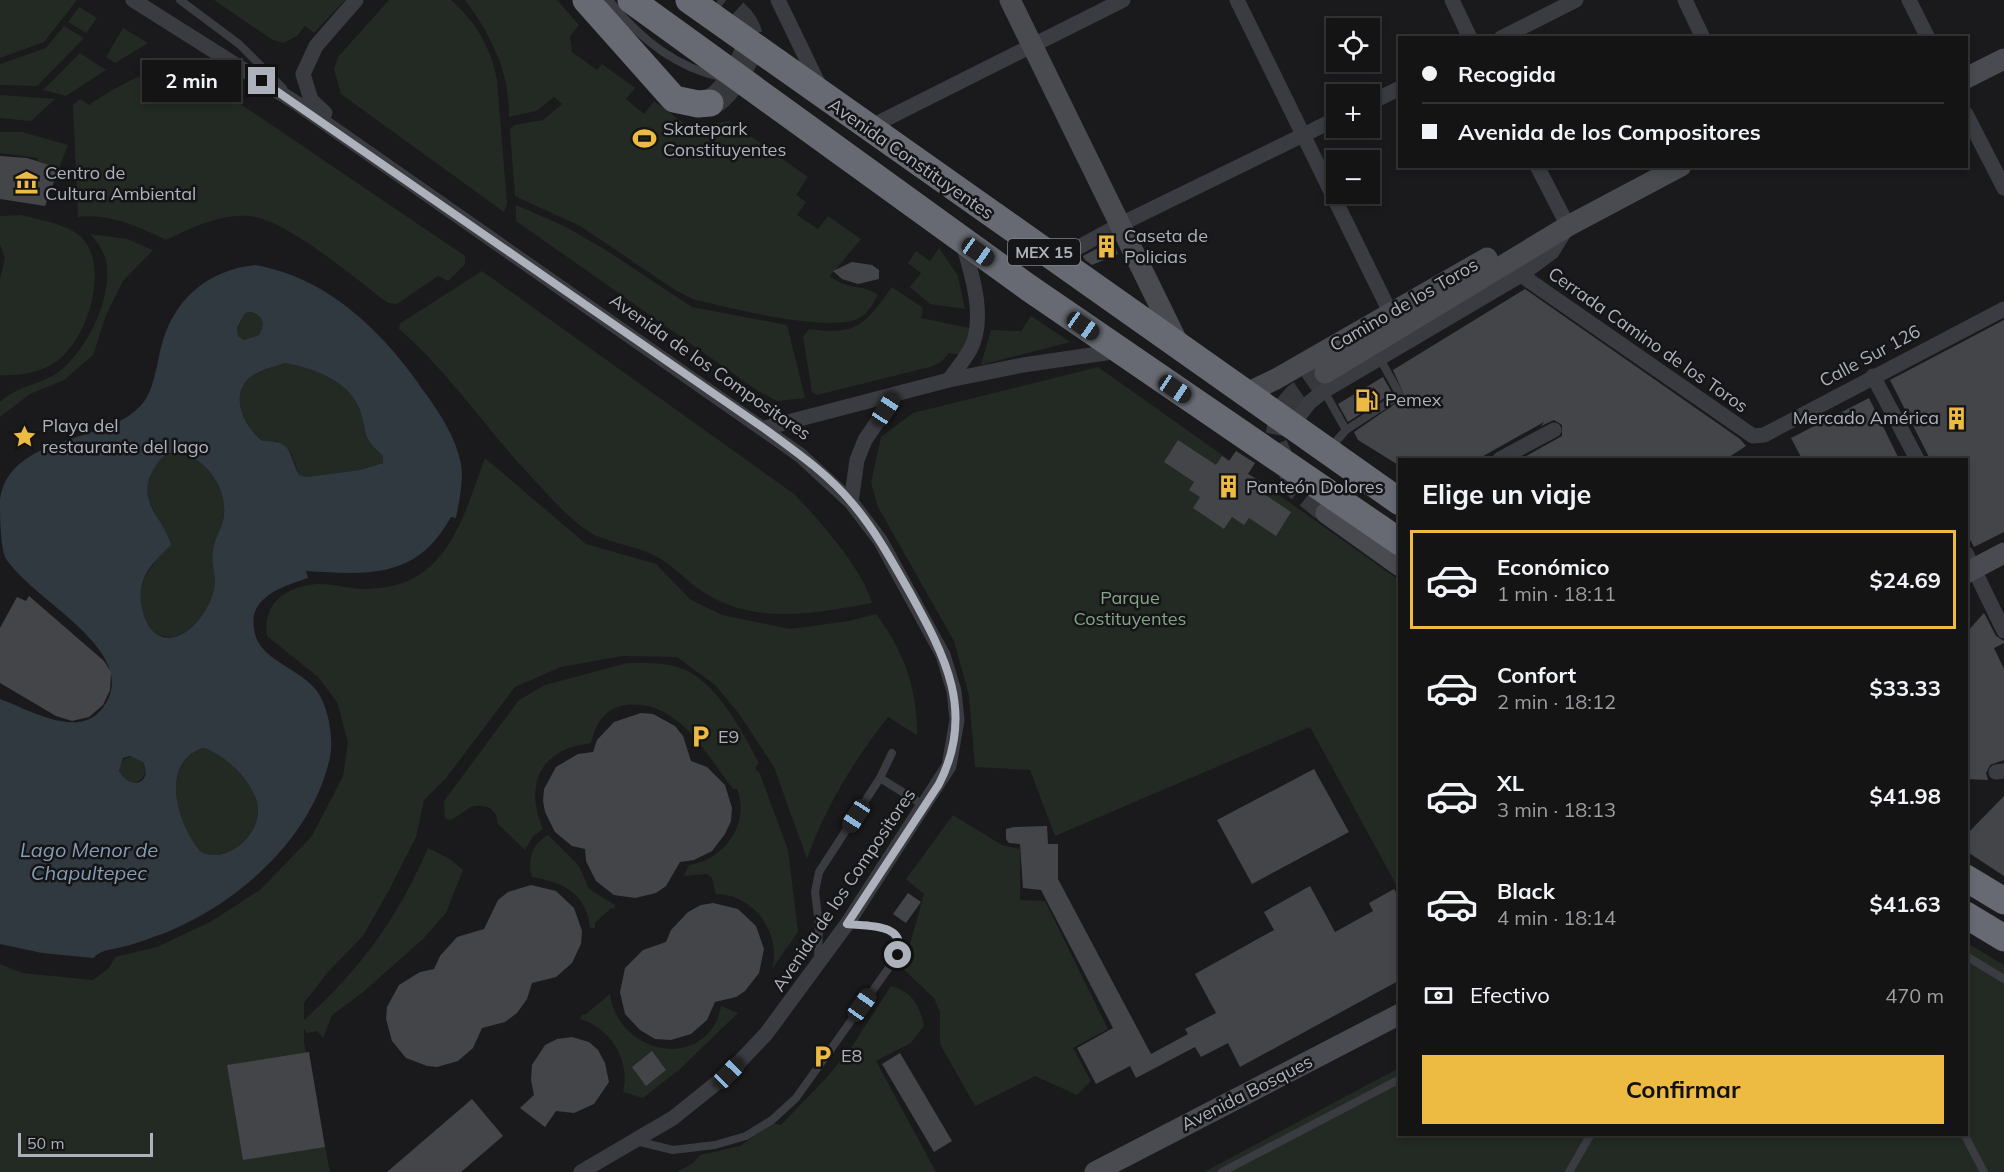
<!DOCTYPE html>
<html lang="es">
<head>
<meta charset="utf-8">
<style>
  :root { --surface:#141415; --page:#1d1d1e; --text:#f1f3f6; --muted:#9d9ea0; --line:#333334; --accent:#edbb41 }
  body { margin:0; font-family:Mulish,sans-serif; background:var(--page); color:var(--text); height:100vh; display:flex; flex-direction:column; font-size:22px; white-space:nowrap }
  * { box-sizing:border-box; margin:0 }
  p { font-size:20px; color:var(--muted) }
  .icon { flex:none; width:33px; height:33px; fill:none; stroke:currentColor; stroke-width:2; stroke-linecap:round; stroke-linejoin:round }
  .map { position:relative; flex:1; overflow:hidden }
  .sheet { position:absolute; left:1398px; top:458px; width:570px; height:678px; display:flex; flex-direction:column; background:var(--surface); border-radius:0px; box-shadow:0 3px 9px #0003,0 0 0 2px var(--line) }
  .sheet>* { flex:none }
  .hud { position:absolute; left:1398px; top:36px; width:570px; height:132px; border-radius:0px; box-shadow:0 3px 9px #0003,0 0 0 2px var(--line); display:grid; align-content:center; height:132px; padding:0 24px; background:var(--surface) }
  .buttons { position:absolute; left:1326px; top:18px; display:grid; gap:12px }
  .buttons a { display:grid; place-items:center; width:54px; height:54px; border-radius:0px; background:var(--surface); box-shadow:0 3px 9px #0003,0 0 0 2px var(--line); font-size:30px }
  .scale { position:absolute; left:18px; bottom:15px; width:135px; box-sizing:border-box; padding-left:6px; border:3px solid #adb1bb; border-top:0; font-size:16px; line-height:21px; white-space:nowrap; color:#adb1bb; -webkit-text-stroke:4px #151517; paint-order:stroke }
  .end { position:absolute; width:27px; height:27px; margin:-14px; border:8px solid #adb1bb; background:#111; box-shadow:0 0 0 3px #111 }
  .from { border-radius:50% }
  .bubble { position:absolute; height:42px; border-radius:0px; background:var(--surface); box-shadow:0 3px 9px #0003,0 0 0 2px var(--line); font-size:20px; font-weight:700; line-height:42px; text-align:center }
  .car { position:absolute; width:18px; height:36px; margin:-18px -9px; border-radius:8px; box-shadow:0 0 4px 2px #0007; background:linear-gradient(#222 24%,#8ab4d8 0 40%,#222 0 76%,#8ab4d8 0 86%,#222 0) }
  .hud b { display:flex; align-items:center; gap:21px; height:57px; font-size:22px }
  .hud b+b { border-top:2px solid var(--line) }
  .hud i { width:15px; height:15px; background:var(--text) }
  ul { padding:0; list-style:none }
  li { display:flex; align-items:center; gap:18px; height:99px; margin:0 12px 9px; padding:0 12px; border:3px solid transparent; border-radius:0px }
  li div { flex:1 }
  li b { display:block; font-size:22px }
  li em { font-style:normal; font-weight:700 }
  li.selected { border-color:var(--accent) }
  li>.icon { width:54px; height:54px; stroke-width:1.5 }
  h2 { padding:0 24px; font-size:27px; line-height:72px }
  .pay { display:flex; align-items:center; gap:15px; height:66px; padding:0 24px; font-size:22px }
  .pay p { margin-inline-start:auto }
  .button { display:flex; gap:12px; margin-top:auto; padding:12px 24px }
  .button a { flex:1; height:69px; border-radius:0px; background:var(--accent); color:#111; font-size:24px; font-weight:700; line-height:69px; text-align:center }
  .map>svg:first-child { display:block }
</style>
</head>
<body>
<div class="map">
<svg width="2004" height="1172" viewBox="0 0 2004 1172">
  <rect width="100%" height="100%" fill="#1a1a1c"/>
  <g fill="#222a23">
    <path d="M0,0H77L44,42L0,58Z"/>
    <path d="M214,0H345L314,33L305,26L297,36L283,43L271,39Z"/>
    <path d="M389,0H451C476,22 491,48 497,80L507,204L504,212L341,94L334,69L338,57Z"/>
    <path d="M465,0H557L579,25L570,36L572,52L597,70L602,64L635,88L626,99L644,114L654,101L690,128L729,121L808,177L796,195L806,202L797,215L818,229L828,216L861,239L830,276C850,292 863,283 878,295C874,302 869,312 861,317C835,335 725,307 693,299L675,290L580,226L515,196L510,129L514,125L543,120L562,104L554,97L536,111L509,117C510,72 491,35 465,0Z"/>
    <path d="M79,7L97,18L86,33L68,22Z"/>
    <path d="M64,26L84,38L37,86L0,85V64L46,48Z"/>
    <path d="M123,28L148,43L115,63L106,57Z"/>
    <path d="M80,53L106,70L66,96L43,90Z"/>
    <path d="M180,63L465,256V264L448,281L438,276L397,304L388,303C354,278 295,226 255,217C226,211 191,228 166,240C140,227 108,213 78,217L73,105L80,99L89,105C117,85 147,71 180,63Z"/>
    <path d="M0,95L55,99L31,121L0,118Z"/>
    <path d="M0,132H22L68,145L59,168L38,161V158L0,153Z"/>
    <path d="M516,205L564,226L606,250L692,307L787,325L805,398L777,401L758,391L516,221Z"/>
    <path d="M21,215C39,220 68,224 81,237C111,266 87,340 57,361C40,373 20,376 0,375V279L5,258L0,244V216Z"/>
    <path d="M90,234L127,239L153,250L123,281L106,315L93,355L64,380L30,394L0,417V402C22,383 36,387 57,373C86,353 116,293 105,257C102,248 96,241 90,234Z"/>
    <path d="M939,248L958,276L965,309L930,304L910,287L921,273L908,263L916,251L930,261Z"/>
    <path d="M482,271L794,494C819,519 863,570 872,603C816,613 759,625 708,595C688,584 674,564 653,555C633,545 608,543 589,532C569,519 552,499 536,482C489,433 451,374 399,329L400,323L407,319Z"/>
    <path d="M892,287L923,308L921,318L969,328L962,355L949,353L941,362L930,367L817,395L812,392L803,337L809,329C858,336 865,324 892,287Z"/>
    <path d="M251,312C264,316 265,323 259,335L244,340L238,336L237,329L245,313Z"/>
    <path d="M1031,316L1070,342L981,365L991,330L1021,331Z"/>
    <path d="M285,363C312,368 348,380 359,408C369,434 359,436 383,456V463L360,470L306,477L299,475L291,453L277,441H262C245,427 229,397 249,378C259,370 273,367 285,363Z"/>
    <path d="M1098,367L1399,580V890L1310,727L1055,836L1030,770L975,767L969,695L954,641L878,507L871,483L881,437L913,413Z"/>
    <path d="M177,451C206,459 230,489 223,520C220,531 215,539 214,550C212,562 216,574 215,586C212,605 191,638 169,637C142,636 135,600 144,580C147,571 155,564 158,556C160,549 159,541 160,534C163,509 133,501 155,466C161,457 167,453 177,451Z"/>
    <path d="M485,458L586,544L656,564L691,600L722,615L790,629L849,621L876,614C903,649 918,690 917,735L888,717C854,760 825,808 807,859L774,767L740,715L715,685L677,657L622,656L561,667L515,687L446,778L424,800L416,837L389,890L363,936L328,972L304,1003V1020C361,969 398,917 428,848L450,859L463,870L446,913L423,939L362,993L332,1015L323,1038L317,1031L307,1033L304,1029V1042L330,1172H0V964L22,973L93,980L109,968L115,957L157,947L210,922L260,890L312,836L343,776L348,742L337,702L318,677L267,636C262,604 285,587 316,584C332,583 349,589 366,589C385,588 406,585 422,573C458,547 470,497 485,458Z"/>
    <path d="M627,663C646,663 669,662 686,670C720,687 742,732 759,763L755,768L760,774L788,850L798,932L772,969C782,934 754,894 716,894L712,878L707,874L684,876L689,865C724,860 751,823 737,789H733C706,754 678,699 626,705C605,708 596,723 591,743C540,749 524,784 543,829L533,836L525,850L498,824L496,815L490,808C469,801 467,812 451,820L445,818L444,801L519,700L545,685Z"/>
    <path d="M203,748C226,754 260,786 258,813C256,839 225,864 201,852C178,826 158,764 203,748Z"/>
    <circle cx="132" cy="770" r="13"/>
    <path d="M953,815L1002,845L1020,849V900L1045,901L1108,1029L1073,1048L1091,1081L1077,1095L1035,1076L975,1106L940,1044V1012L934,998L903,969L924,894L906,879Z"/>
    <path d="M548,835L579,866L589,889L615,905L614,909L611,908L595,923V928H590C587,894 563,882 532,877C527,860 532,844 548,835Z"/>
    <path d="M1967,943L2004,965V1172H1204L1399,1068L1400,1134H1966Z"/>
    <path d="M891,986C912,991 920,1006 924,1026L911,1043L876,1061L936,1172H677L693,1163L700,1155L740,1146L773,1123L781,1125L828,1076L853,1045Z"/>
    <path d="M610,994C616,1046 687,1071 715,1024C718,1019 719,1012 721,1006L738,1013L680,1069L643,1098L623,1092C631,1061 610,1027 580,1019L582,1014L585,1015Z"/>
  </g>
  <path fill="#303840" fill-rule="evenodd" d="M255,265C330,278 385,334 426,394C441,415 456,438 461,464C464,481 459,501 456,518L451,517C417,579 369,575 306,571L308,578C284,586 248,597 254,628C255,638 259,645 266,652C281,666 304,674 317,691C328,706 334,738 330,757C313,837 239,903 165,933C152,937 139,943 126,946C113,950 104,948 93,958L42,953L0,944V699C28,709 77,739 101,710C148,653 30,600 5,557C0,543 0,514 0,499C12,427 125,447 149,393C156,377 158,357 163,340C177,296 210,270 255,265ZM251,312C264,316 265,323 259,335L244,340L238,336L237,328L245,313ZM285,363C312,368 348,380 359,408C369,434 359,435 383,456V463L360,470L306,477L299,475C288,453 293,440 262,441C245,427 229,397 249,378C259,370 273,367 285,363ZM177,451C207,459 230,490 223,521C220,531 214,540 213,551C211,562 215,572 215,583C214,601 197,628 180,635C148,649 135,604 143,581C148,566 160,556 171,545C164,517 133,501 155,467C160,458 166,453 177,451ZM203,748C226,754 260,787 258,813C256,839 225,864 201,852C178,826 158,763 203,748ZM130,756L143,762C153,784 130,791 119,771L123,758Z"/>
  <g fill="#444549">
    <path d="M0,156L27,158L59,168L45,206L0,199Z"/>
    <path d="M1113,240L1118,254L1092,265L1085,260L1083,256Z"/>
    <path d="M852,262L872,265L879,270V279L858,284L842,279L833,271Z"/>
    <path d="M1525,289L1740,439L1746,446L1726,459H1521L1562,436V425L1554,420L1541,426L1544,422L1478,459H1400V466L1358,440L1354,432L1405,397L1393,370Z"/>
    <path d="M2004,320V532L1974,547L1966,532V459H1930L1890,380Z"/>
    <path d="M1383,377L1392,393L1348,422L1338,404Z"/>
    <path d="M1869,398L1899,459H1802L1791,438Z"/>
    <path d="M1178,440L1216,465L1222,456L1229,461L1236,451L1255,463L1248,474L1266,485L1261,492L1291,512L1276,536L1249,518L1244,525L1232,517L1224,529L1193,508L1200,497L1189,490L1194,482L1164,462Z"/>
    <path d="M29,596L104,661L111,672L110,690L103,705L89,717L72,721L56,716L0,683V628L17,597L26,601Z"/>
    <path d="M1984,613L1996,636L2004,641V643L1994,648L2004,669V760L1990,765L1986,773L1988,780L1966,779V633Z"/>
    <path d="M641,713L653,714L675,726L683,736L691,761L707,767L725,785L732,808L731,821L725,834L712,851L694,860L680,862L666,886L656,893L635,898L614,895L596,881L586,861L585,849L572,846L555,832L545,812L543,801L544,789L556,767L578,754L593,752L597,740L614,722Z"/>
    <path d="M1314,769L1349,832L1252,884L1217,820Z"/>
    <path d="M2004,796V876L1966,851V835Z"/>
    <path d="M1047,826L1048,844H1058V879L1151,1054L1188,1034L1185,1029L1216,1013L1195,974L1274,930L1264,912L1310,886L1335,932L1373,911L1369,903L1394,889L1400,900V980L1240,1067L1228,1043L1201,1057L1195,1047L1136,1078L1130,1066L1096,1084L1077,1048L1113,1028L1041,890L1023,888L1020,844L1009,843L1006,839V829L1014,827Z"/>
    <path d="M531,885L556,891L574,908L582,931L581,944L572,963L556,977L532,983L527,999L517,1013L505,1022L482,1028L473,1048L458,1061L437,1067L427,1066L406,1058L392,1041L386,1019L387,1007L399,985L420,972L434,969L440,956L457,937L484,929L498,900L508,892Z"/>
    <path d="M908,893L921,902L906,923L893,914Z"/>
    <path d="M713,903L738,909L756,926L764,949L759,973L745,991L736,997L715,1002L707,1020L691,1034L671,1040L655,1039L640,1030L625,1014L620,992L625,968L643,950L666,942L671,930L688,912L701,905Z"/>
    <path d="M572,1037L589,1042L598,1050L605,1063L609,1082L594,1104L574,1113L556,1111L545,1127L520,1108L534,1095L531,1080L532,1065L545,1045L557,1039Z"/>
    <path d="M652,1051L666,1070L646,1086L632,1067Z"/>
    <path d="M309,1052L325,1147L243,1160L227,1065Z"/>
    <path d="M900,1053L952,1141L934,1152L882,1064Z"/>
    <path d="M472,1099L503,1136L461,1172H387Z"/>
  </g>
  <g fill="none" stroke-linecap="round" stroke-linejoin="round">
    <path stroke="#37383c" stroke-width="21" stroke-dasharray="21 10" stroke-linecap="butt" d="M1325,373L1295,394L1281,410L1275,440L1296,489L1326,513"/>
    <path stroke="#37383c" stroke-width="27" stroke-dasharray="27 14" stroke-linecap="butt" d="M710,103C722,96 728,87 735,76C759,40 753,24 718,0"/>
    <g stroke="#3b3c41" stroke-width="8">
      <path d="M180,0L239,44L283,88"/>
      <path d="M609,0C638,37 674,67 721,77"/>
      <path d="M1324,391L1346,430"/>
      <path d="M1331,447L1346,430L1400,395L1379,357"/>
      <path d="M880,778L925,806"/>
      <path d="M1966,956L2004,979"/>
      <path d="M818,960L819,925L815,892L819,872L880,778L892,753"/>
      <path d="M1964,1134L1984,1172"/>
      <path d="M636,1141L673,1150L715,1145L746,1136L772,1120L796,1098L898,955C907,923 868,926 847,924"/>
      <path d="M1222,1172L1400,1079"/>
      <path d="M1569,1172L1591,1134"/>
    </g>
    <g stroke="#3b3c41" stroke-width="15">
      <path d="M133,0L298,104L800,455L851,502L880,540L943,655L954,691L957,720L949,766L847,924L766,1034L729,1073L673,1118L581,1172"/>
      <path d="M778,0L821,89"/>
      <path d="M1237,0L1390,312"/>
      <path d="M1452,0L1470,38"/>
      <path d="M1685,0L1703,38"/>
      <path d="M1909,0L1928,38"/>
      <path d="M1501,38L1576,0"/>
      <path d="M1370,103L1400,88"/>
      <path d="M325,113L311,100L303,74L316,46L356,0"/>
      <path d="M1966,114L2004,188"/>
      <path d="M868,128L1123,0"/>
      <path d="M1055,260L1121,224L1336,119"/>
      <path d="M1521,275L1753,436L1764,435L2004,309"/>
      <path d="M1873,376L1917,459"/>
      <path d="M949,380C956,370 964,360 970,350C987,318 971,272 962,240"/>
      <path d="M1292,425L1310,402L1324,391L1521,275L1552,252L1568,226L1537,166"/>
      <path d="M765,428L949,380L1023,365L1119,351"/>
      <path d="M1500,459L1554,430"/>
      <path d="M851,502L857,460L865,440L896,394"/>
      <path d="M1966,553L2004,631"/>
      <path d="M1996,772L2004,771"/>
    </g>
    <g stroke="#494b51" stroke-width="21">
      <path d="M1010,0L1180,347"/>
      <path d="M1966,78L2004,59"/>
      <path d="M1325,373L1568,226L1681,166"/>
      <path d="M1245,394L1276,379L1487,258"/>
      <path d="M1326,513L1400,566"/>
      <path d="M1966,573L2004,553"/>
      <path d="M1095,1172L1400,1014"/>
    </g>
    <g stroke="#676a72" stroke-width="27">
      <path d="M586,0L674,99L698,104L710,103"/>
      <path d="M631,0L1029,288L1400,542"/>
      <path d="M689,0L1400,502"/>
      <path d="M1966,878L2004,901"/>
      <path d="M1966,915L2004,938"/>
    </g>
  </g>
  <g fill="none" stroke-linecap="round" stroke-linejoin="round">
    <path stroke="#adb1bb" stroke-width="8" d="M262,81L765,429C795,451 828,474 852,503C875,530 892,561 909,591C945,656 976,712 939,784L847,924C868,926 907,923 898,955"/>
  </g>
  <defs>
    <symbol id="stadium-bare" viewBox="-9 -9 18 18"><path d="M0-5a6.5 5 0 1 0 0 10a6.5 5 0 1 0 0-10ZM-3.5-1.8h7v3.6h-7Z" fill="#edbb41" stroke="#151517" stroke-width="2.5" paint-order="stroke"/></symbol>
    <symbol id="museum-bare" viewBox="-9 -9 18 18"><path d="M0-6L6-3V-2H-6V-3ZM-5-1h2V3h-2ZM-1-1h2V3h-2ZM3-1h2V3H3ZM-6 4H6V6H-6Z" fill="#edbb41" stroke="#151517" stroke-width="2.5" paint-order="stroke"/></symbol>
    <symbol id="building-bare" viewBox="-9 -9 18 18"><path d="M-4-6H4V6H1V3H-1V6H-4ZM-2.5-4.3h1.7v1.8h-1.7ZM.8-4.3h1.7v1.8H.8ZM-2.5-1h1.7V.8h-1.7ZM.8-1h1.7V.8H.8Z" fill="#edbb41" stroke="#151517" stroke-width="2.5" paint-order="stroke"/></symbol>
    <symbol id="fuel-bare" viewBox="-9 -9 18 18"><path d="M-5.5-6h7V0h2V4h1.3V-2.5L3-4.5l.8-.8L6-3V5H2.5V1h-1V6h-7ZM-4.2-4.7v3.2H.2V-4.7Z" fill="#edbb41" stroke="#151517" stroke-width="2.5" paint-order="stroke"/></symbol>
    <symbol id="sight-bare" viewBox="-9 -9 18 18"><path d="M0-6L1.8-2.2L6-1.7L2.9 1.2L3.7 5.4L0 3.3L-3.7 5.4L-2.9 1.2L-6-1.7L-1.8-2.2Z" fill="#edbb41" stroke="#151517" stroke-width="2.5" paint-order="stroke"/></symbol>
    <symbol id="parking-bare" viewBox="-9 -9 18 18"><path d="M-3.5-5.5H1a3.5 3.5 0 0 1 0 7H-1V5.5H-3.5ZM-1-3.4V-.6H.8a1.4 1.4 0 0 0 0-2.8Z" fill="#edbb41" stroke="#151517" stroke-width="2.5" paint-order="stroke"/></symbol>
  </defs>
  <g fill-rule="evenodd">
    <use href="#stadium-bare" x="628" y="122" width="33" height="33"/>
    <use href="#museum-bare" x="10" y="166" width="33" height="33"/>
    <use href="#building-bare" x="1090" y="230" width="33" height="33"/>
    <use href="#fuel-bare" x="1350" y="384" width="33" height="33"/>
    <use href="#building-bare" x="1940" y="402" width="33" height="33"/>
    <use href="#sight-bare" x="8" y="420" width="33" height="33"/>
    <use href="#building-bare" x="1212" y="470" width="33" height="33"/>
    <use href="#parking-bare" x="684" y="720" width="33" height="33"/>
    <use href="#parking-bare" x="806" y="1040" width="33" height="33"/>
  </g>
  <g text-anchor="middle" stroke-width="5" stroke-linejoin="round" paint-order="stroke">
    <rect fill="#151517" stroke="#7f828a" stroke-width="1.5" x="1008" y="239" width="72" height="26" rx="4.5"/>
    <g font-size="16" font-weight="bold" fill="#adb1bb">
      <text x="1044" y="258">MEX 15</text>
    </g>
    <g font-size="18" fill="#adb1bb" stroke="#151517" text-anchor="start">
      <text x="663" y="135">Skatepark<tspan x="663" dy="21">Constituyentes</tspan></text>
      <text x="45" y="179">Centro de<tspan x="45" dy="21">Cultura Ambiental</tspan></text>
      <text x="1124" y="242">Caseta de<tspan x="1124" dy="21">Policias</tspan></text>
      <text x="1385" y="406">Pemex</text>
      <text x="1939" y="424" text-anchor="end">Mercado América</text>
      <text x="42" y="432">Playa del<tspan x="42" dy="21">restaurante del lago</tspan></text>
      <text x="1246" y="493">Panteón Dolores</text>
      <text x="718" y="743">E9</text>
      <text x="841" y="1062">E8</text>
    </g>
    <g font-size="18" fill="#adb1bb" stroke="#151517">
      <text transform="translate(911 159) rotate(35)" y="6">Avenida Constituyentes</text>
      <text transform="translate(1404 305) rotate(-30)" y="6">Camino de los Toros</text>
      <text transform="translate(1648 340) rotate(35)" y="6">Cerrada Camino de los Toros</text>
      <text transform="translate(1870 356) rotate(-28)" y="6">Calle Sur 126</text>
      <text transform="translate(710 367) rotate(35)" y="6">Avenida de los Compositores</text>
      <text transform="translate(844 890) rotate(-56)" y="6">Avenida de los Compositores</text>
      <text transform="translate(1247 1093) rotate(-27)" y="6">Avenida Bosques</text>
    </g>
    <g font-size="18" fill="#85a588" stroke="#151517">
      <text x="1130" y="604">Parque<tspan x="1130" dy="21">Costituyentes</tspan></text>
    </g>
    <g font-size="20" font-style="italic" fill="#859cb5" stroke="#151517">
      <text x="89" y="857">Lago Menor de<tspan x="89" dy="23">Chapultepec</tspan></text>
    </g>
  </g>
</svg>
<div class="buttons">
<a><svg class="icon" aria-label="locate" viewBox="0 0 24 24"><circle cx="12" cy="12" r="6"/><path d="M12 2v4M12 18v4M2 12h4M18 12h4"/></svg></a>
<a>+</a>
<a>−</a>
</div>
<div class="scale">50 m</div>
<i class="end from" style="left:898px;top:955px"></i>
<i class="end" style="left:262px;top:81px"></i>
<div class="bubble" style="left:142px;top:60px;width:99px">2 min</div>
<i class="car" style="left:978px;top:252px;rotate:125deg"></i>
<i class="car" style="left:1083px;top:326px;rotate:125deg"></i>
<i class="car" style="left:1175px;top:389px;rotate:124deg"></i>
<i class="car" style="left:886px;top:409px;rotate:33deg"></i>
<i class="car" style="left:856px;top:816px;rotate:213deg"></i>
<i class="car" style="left:862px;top:1005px;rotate:35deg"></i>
<i class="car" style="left:729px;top:1073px;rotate:44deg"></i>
<div class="hud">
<b><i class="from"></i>Recogida</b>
<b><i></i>Avenida de los Compositores</b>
</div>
<section class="sheet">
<h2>Elige un viaje</h2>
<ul>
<li class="selected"><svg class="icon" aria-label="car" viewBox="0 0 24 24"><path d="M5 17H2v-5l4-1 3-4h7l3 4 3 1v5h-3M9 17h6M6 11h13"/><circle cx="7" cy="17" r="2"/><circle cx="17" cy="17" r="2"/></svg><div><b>Económico</b><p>1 min · 18:11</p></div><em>$24.69</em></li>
<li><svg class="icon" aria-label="car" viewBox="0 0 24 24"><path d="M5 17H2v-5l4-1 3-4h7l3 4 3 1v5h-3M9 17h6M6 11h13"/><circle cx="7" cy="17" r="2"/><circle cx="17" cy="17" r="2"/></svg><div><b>Confort</b><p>2 min · 18:12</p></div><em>$33.33</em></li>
<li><svg class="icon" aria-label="car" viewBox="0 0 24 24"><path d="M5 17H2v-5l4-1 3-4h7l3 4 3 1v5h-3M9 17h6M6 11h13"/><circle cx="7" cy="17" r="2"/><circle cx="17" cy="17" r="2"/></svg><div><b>XL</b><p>3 min · 18:13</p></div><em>$41.98</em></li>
<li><svg class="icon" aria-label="car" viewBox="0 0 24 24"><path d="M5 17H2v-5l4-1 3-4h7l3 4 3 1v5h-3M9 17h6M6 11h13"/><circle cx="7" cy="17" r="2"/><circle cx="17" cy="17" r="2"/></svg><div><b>Black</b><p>4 min · 18:14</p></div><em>$41.63</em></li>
</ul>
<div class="pay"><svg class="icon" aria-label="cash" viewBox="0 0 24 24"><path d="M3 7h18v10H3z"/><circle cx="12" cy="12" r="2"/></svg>Efectivo<p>470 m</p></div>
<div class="button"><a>Confirmar</a></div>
</section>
</div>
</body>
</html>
